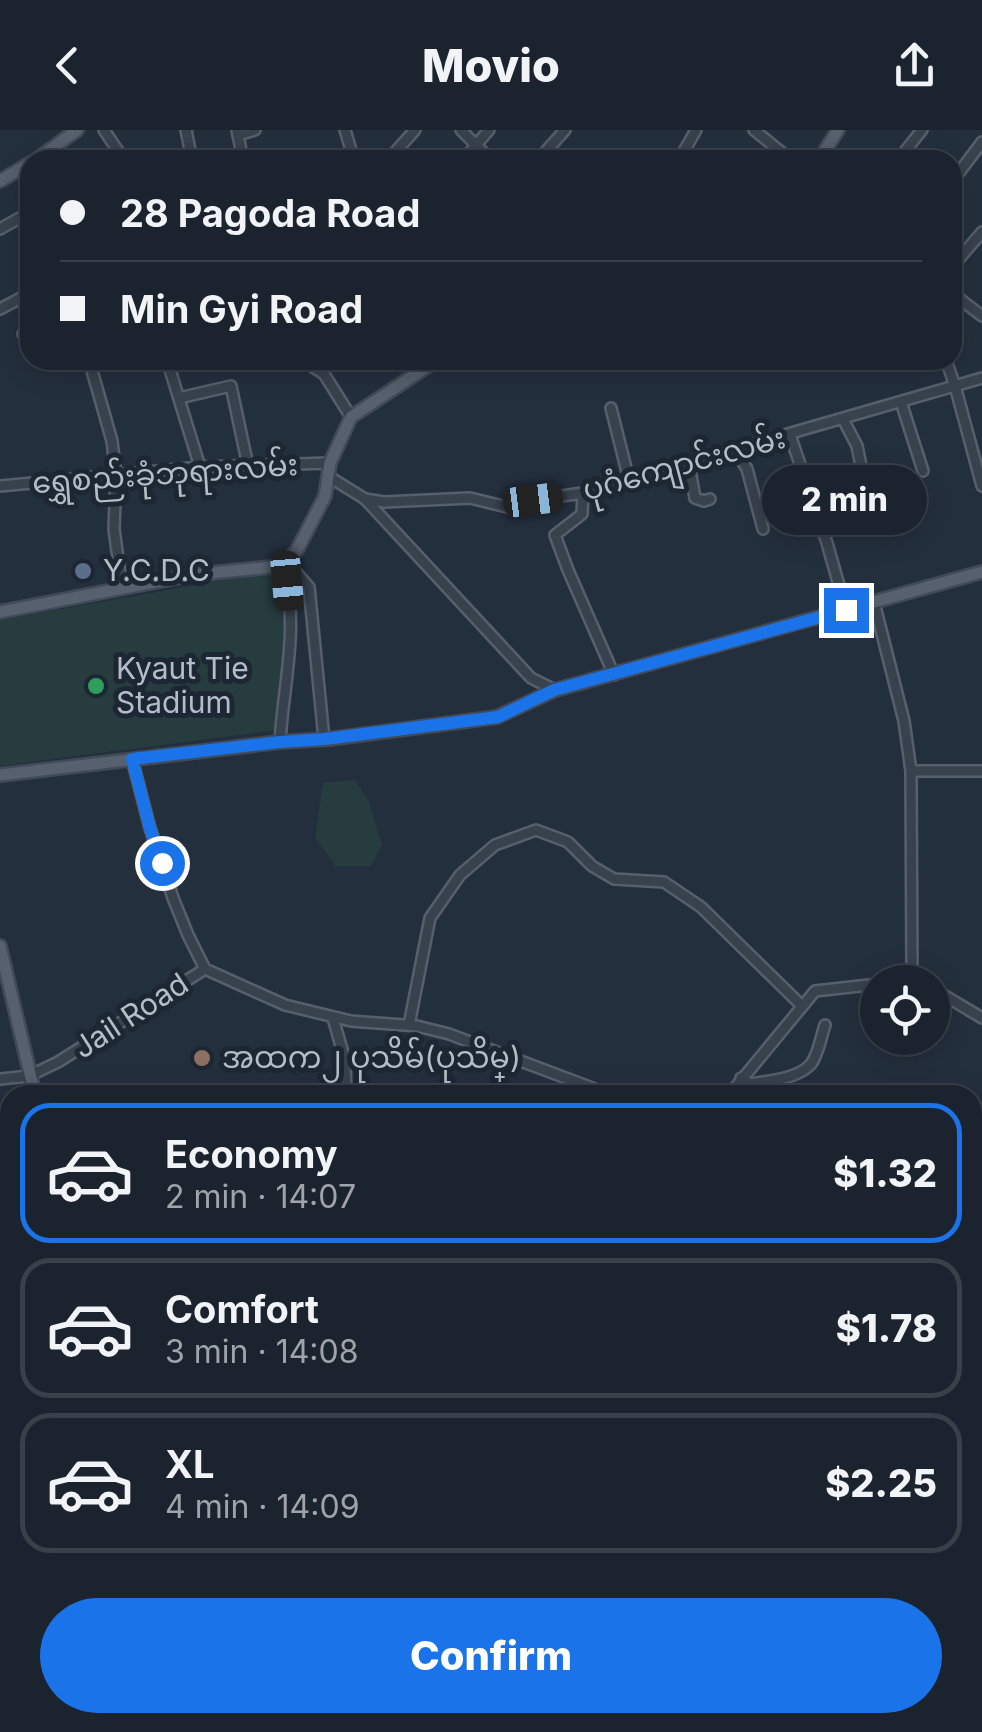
<!DOCTYPE html>
<html lang="en">
<head>
<meta charset="utf-8">
<style>
  :root { --surface:#1b232e; --page:#242b36; --text:#f1f3f6; --muted:#a0a4aa; --line:#39404a; --accent:#1a73e8 }
  body { margin:0; font-family:Inter,"Noto Sans Myanmar",sans-serif; background:var(--page); color:var(--text); height:100vh; display:flex; flex-direction:column; font-size:38px; white-space:nowrap }
  * { box-sizing:border-box; margin:0 }
  p { font-size:32px; color:var(--muted) }
  .icon { flex:none; width:55px; height:55px; fill:none; stroke:currentColor; stroke-width:2; stroke-linecap:round; stroke-linejoin:round }
  .map { position:relative; flex:1; overflow:hidden }
  .sheet { position:absolute; left:0px; top:955px; width:982px; height:648px; display:flex; flex-direction:column; background:var(--surface); border-radius:30px 30px 0 0; box-shadow:0 5px 25px #0003,0 0 0 2px var(--line) }
  .sheet>* { flex:none }
  .guide { position:absolute; left:20px; top:20px; width:942px; height:220px; border-radius:30px; box-shadow:0 5px 25px #0003,0 0 0 2px var(--line); display:grid; align-content:center; height:220px; padding:0 40px; background:var(--surface) }
  .controls { position:absolute; left:860px; top:835px; display:grid; gap:20px }
  .controls a { display:grid; place-items:center; width:90px; height:90px; border-radius:50%; background:var(--surface); box-shadow:0 5px 25px #0003,0 0 0 2px var(--line); font-size:50px }
  .end { position:absolute; width:45px; height:45px; margin:-22px; border:12px solid #1a73e8; background:#fff; box-shadow:0 0 0 5px #fff }
  .from { border-radius:50% }
  .bubble { position:absolute; height:70px; border-radius:35px; background:var(--surface); box-shadow:0 5px 25px #0003,0 0 0 2px var(--line); font-size:32px; font-weight:800; line-height:70px; text-align:center }
  .car { position:absolute; width:30px; height:60px; margin:-30px -15px; border-radius:12px; box-shadow:0 0 8px 2px #0007; background:linear-gradient(#222 24%,#8ab4d8 0 40%,#222 0 76%,#8ab4d8 0 86%,#222 0) }
  .guide b { display:flex; align-items:center; gap:35px; height:95px; font-size:38px }
  .guide b+b { border-top:2px solid var(--line) }
  .guide i { width:25px; height:25px; background:var(--text) }
  ul { padding:18px 0 0; list-style:none }
  li { display:flex; align-items:center; gap:30px; height:140px; margin:0 20px 15px; padding:0 20px; border:5px solid var(--line); border-radius:30px }
  li div { flex:1 }
  li b { display:block; font-size:38px }
  li em { font-style:normal; font-weight:800 }
  li.current { border-color:var(--accent) }
  li>.icon { width:90px; height:90px; stroke-width:1.5 }
  .cta { display:flex; gap:20px; margin-top:auto; padding:20px 40px }
  .cta a { flex:1; height:115px; border-radius:60px; background:var(--accent); color:#fff; font-size:40px; font-weight:800; line-height:115px; text-align:center }
  header { display:flex; justify-content:space-between; align-items:center; height:130px; padding:0 40px; background:var(--surface); font-size:45px; font-weight:800 }
  .map>svg:first-child { display:block }
</style>
</head>
<body>
<header><svg class="icon" aria-label="back" viewBox="0 0 24 24"><path d="M15 5l-7 7 7 7"/></svg>Movio<svg class="icon" aria-label="share" viewBox="0 0 24 24"><path d="M12 15V3M7 8l5-5 5 5M5 13v7h14v-7"/></svg></header>
<div class="map">
<svg width="982" height="1602" viewBox="0 0 982 1602">
  <rect width="100%" height="100%" fill="#242f3e"/>
  <g fill="#263c3f">
    <path d="M279,440L289,448L278,600L0,636V490Z"/>
    <path d="M355,650L369,672L382,715L371,736H336L315,708L323,653Z"/>
  </g>
  <g fill="none" stroke-linecap="round" stroke-linejoin="round">
    <defs>
      <g id="minor">
        <path d="M104,0L124,30"/>
        <path d="M186,0L192,30"/>
        <path d="M237,0L243,30"/>
        <path d="M345,0L354,30"/>
        <path d="M461,0L491,30"/>
        <path d="M754,0L791,30"/>
        <path d="M238,5L255,0"/>
        <path d="M388,30L415,0"/>
        <path d="M463,30L489,0"/>
        <path d="M538,30L565,0"/>
        <path d="M679,30L696,0"/>
        <path d="M898,30L922,0"/>
        <path d="M952,52L982,12"/>
        <path d="M0,99L30,82"/>
        <path d="M952,137L982,102"/>
        <path d="M952,163L982,186"/>
        <path d="M0,179L30,163"/>
        <path d="M23,204L30,201"/>
        <path d="M89,230L112,311L116,345L114,399L122,458"/>
        <path d="M167,230L200,337"/>
        <path d="M296,230L310,235L318,230"/>
        <path d="M946,230L955,256L982,356"/>
        <path d="M310,235L324,244L351,287"/>
        <path d="M179,268L231,256L248,336"/>
        <path d="M901,272L923,341"/>
        <path d="M611,278L629,350"/>
        <path d="M843,289L857,316L872,390"/>
        <path d="M790,305L827,413L846,480"/>
        <path d="M736,321L747,339L763,399"/>
        <path d="M689,334L695,368L704,371L710,369"/>
        <path d="M328,346L365,369L384,372L470,368L511,378L533,370L583,363L982,248"/>
        <path d="M0,356L200,337L330,333"/>
        <path d="M583,363L582,384L555,405L568,440L614,545"/>
        <path d="M365,369L531,548L555,560"/>
        <path d="M287,432L309,457L324,609"/>
        <path d="M874,472L904,591L911,641L912,847"/>
        <path d="M280,612C283,556 301,490 282,436"/>
        <path d="M132,629L150,698L173,768L188,805L205,839L285,875L351,891L417,896L449,904L611,965"/>
        <path d="M911,641H982"/>
        <path d="M887,852L912,847L922,852"/>
        <path d="M932,858L982,888"/>
        <path d="M333,888L345,930L346,965"/>
        <path d="M409,895L430,788L460,745L495,715L536,700L568,712L592,736L614,749L664,752L701,777L801,875"/>
        <path d="M741,948L750,954C768,951 798,949 811,934C818,925 821,907 825,895"/>
        <path d="M0,949L29,946L58,932L205,839"/>
        <path d="M729,965L815,861L878,854"/>
        <path d="M982,1168L976,1178L982,1202"/>
        <path d="M0,1218H10"/>
        <path d="M0,1234L10,1317"/>
        <path d="M972,1281H982"/>
        <path d="M972,1397L982,1404"/>
        <path d="M972,1473L982,1457"/>
        <path d="M0,1546L4,1445"/>
        <path d="M157,1592L158,1602"/>
        <path d="M286,1592L290,1602"/>
        <path d="M730,1592L735,1602"/>
        <path d="M832,1592L838,1602"/>
        <path d="M60,1602L65,1592"/>
        <path d="M360,1602L371,1592"/>
        <path d="M892,1602L898,1592"/>
      </g>
      <g id="major">
        <path d="M36,30L77,0"/>
        <path d="M819,30L838,0"/>
        <path d="M0,51L30,33"/>
        <path d="M0,482L191,445L282,436L297,420L325,366L330,333L351,287L437,230"/>
        <path d="M0,645L280,612L329,609L497,587L555,560L982,442"/>
        <path d="M0,816L35,965"/>
        <path d="M393,1592L399,1602"/>
        <path d="M403,1592L409,1602"/>
      </g>
    </defs>
    <use href="#minor" stroke="#565f6c" stroke-width="14"/>
    <use href="#major" stroke="#414a57" stroke-width="16"/>
    <use href="#minor" stroke="#38414e" stroke-width="9"/>
    <use href="#major" stroke="#56606e" stroke-width="11"/>
  </g>
  <g fill="none" stroke-linecap="round" stroke-linejoin="round">
    <path stroke="#1a73e8" stroke-width="12" d="M162,733L150,698L132,629L280,612L324,609L498,587L554,560L846,480"/>
  </g>
  <circle fill="#5c6f8a" stroke="#1d2633" stroke-width="4" cx="83" cy="441" r="10"/>
  <circle fill="#2e9e5b" stroke="#1d2633" stroke-width="4" cx="96" cy="556" r="10"/>
  <circle fill="#8d6e63" stroke="#1d2633" stroke-width="4" cx="202" cy="928" r="10"/>
  <g text-anchor="middle" stroke-width="10" stroke-linejoin="round" paint-order="stroke">
    <g font-size="30" fill="#b4bcc9" stroke="#1d2633">
      <text transform="translate(684 334) rotate(-15)" y="10">ပုဂံကျောင်းလမ်း</text>
      <text transform="translate(165 344) rotate(-4)" y="10">ရွှေစည်းခုံဘုရားလမ်း</text>
      <text transform="translate(131 886) rotate(-33)" y="10">Jail Road</text>
    </g>
    <g font-size="30" fill="#b4bcc9" stroke="#1d2633" text-anchor="start">
      <text x="103" y="451">Y.C.D.C</text>
      <text x="116" y="549">Kyaut Tie<tspan x="116" dy="34">Stadium</tspan></text>
      <text x="222" y="938">အထက၂ ပုသိမ်(ပုသိမ္)</text>
    </g>
  </g>
</svg>
<div class="controls">
<a><svg class="icon" aria-label="locate" viewBox="0 0 24 24"><circle cx="12" cy="12" r="6"/><path d="M12 2v4M12 18v4M2 12h4M18 12h4"/></svg></a>
</div>
<i class="end from" style="left:162px;top:733px"></i>
<i class="end" style="left:846px;top:480px"></i>
<div class="bubble" style="left:762px;top:335px;width:165px">2 min</div>
<i class="car" style="left:533px;top:370px;rotate:83deg"></i>
<i class="car" style="left:287px;top:451px;rotate:175deg"></i>
<div class="guide">
<b><i class="from"></i>28 Pagoda Road</b>
<b><i></i>Min Gyi Road</b>
</div>
<section class="sheet">
<ul>
<li class="current"><svg class="icon" aria-label="car" viewBox="0 0 24 24"><path d="M5 17H2v-5l4-1 3-4h7l3 4 3 1v5h-3M9 17h6M6 11h13"/><circle cx="7" cy="17" r="2"/><circle cx="17" cy="17" r="2"/></svg><div><b>Economy</b><p>2 min · 14:07</p></div><em>$1.32</em></li>
<li><svg class="icon" aria-label="car" viewBox="0 0 24 24"><path d="M5 17H2v-5l4-1 3-4h7l3 4 3 1v5h-3M9 17h6M6 11h13"/><circle cx="7" cy="17" r="2"/><circle cx="17" cy="17" r="2"/></svg><div><b>Comfort</b><p>3 min · 14:08</p></div><em>$1.78</em></li>
<li><svg class="icon" aria-label="car" viewBox="0 0 24 24"><path d="M5 17H2v-5l4-1 3-4h7l3 4 3 1v5h-3M9 17h6M6 11h13"/><circle cx="7" cy="17" r="2"/><circle cx="17" cy="17" r="2"/></svg><div><b>XL</b><p>4 min · 14:09</p></div><em>$2.25</em></li>
</ul>
<div class="cta"><a>Confirm</a></div>
</section>
</div>
</body>
</html>
